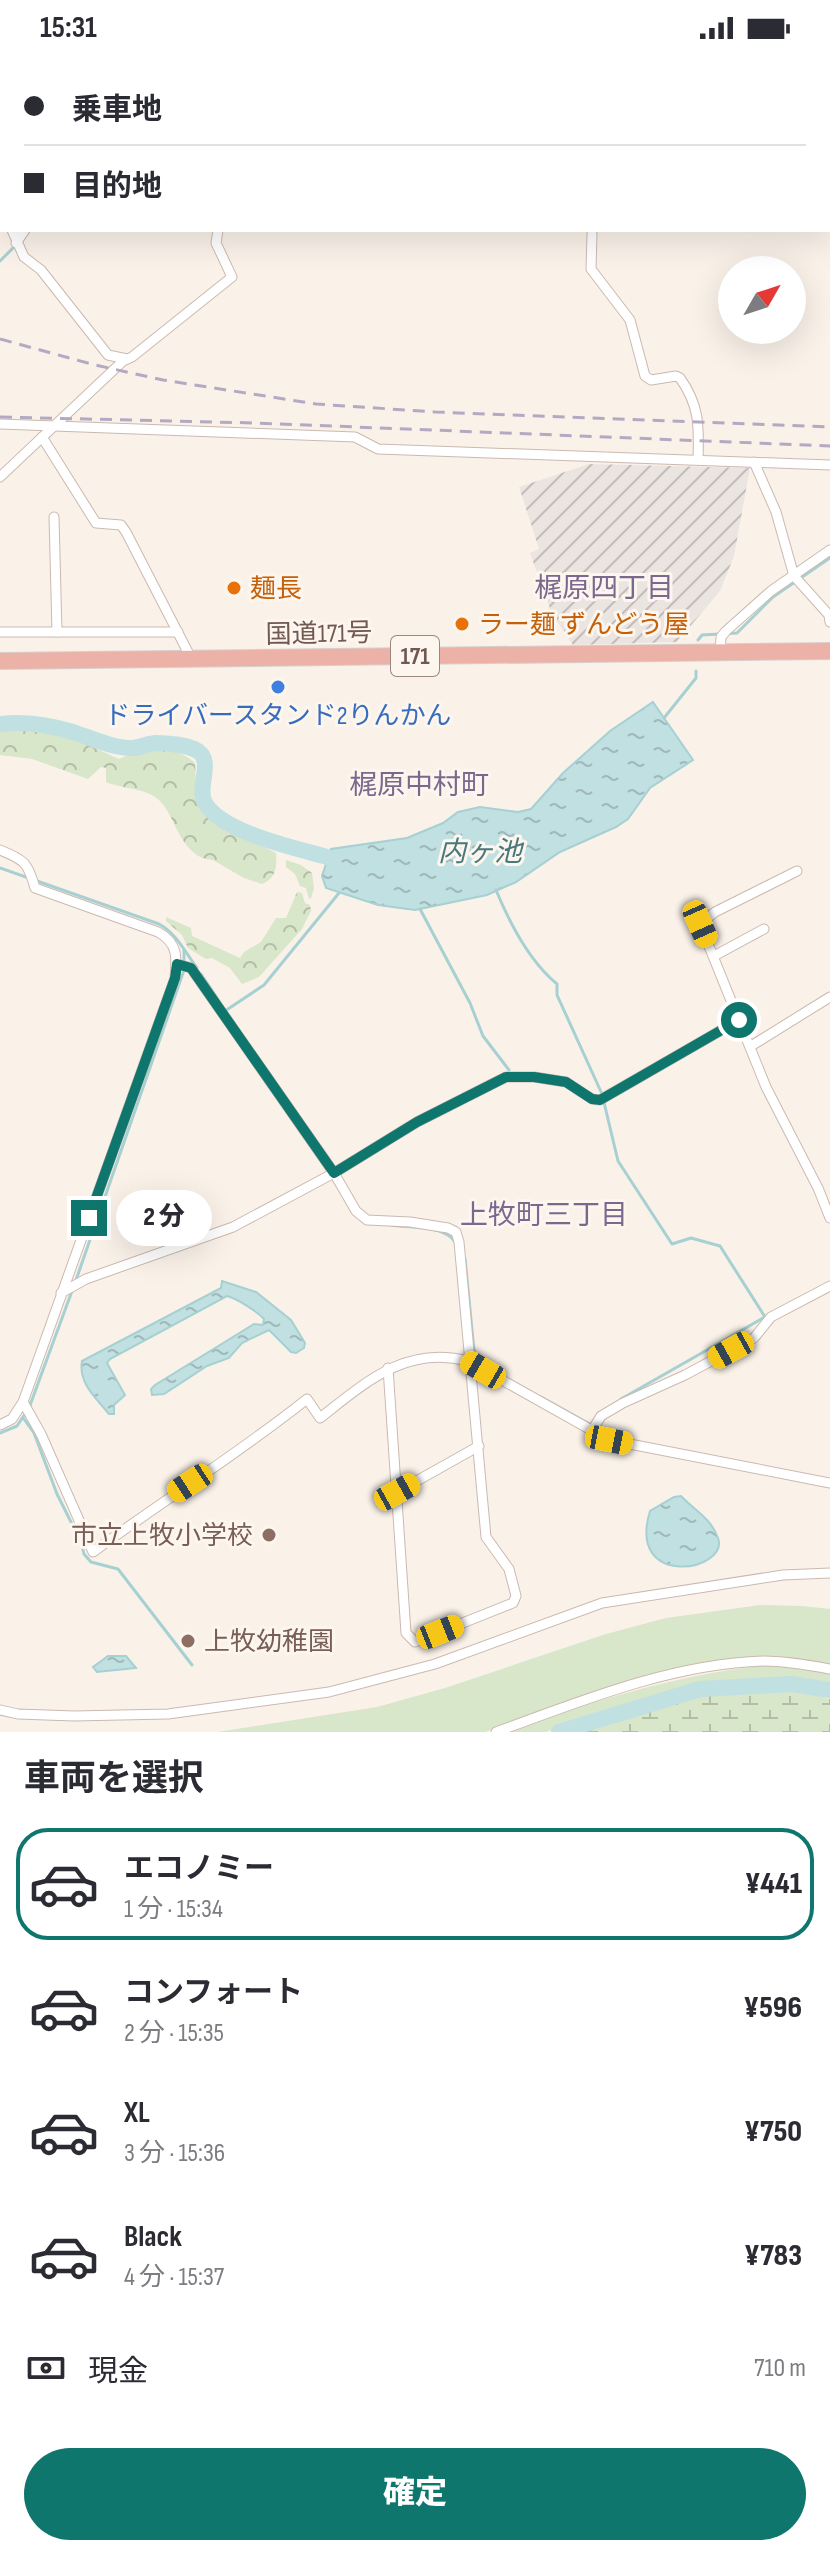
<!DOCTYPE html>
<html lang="ja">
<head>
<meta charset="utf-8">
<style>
  :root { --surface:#fff; --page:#f7f7f7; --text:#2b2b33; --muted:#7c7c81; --line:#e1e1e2; --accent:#0f766e }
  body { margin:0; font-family:"Sofia Sans Condensed","Noto Sans JP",sans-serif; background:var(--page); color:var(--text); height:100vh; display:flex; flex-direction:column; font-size:30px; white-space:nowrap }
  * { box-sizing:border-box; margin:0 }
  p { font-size:26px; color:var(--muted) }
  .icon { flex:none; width:44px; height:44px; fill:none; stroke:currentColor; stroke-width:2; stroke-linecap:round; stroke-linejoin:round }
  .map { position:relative; height:1676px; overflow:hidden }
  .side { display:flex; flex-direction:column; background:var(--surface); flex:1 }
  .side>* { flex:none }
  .hud { position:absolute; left:0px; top:0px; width:830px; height:176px; box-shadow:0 8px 32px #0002; display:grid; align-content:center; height:176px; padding:0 24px; background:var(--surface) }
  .needle { width:52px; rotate:51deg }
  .tools { position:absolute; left:718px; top:200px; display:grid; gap:16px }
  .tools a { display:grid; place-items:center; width:88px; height:88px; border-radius:50%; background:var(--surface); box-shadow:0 8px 32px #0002; font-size:40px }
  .end { position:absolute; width:36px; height:36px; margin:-18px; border:10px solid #0f766e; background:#fff; box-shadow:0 0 0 4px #fff }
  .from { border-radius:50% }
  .bubble { position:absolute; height:56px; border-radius:28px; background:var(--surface); box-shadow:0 8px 32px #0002; font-size:26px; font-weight:800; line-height:56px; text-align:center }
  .car { position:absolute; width:24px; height:48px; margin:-24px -12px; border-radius:10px; box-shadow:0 0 6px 2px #0007; background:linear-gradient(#f5c518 24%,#345 0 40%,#f5c518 0 76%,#345 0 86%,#f5c518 0) }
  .hud b { display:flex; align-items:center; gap:28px; height:76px; font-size:30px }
  .hud b+b { border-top:2px solid var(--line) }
  .hud i { width:20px; height:20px; background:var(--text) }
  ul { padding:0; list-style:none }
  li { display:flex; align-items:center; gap:24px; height:112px; margin:0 16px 12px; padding:0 8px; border:4px solid transparent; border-radius:32px }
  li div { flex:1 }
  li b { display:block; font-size:30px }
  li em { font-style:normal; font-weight:800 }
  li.selected { border-color:var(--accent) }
  li>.icon { width:72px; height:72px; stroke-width:1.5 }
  h2 { padding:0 24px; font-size:36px; line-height:96px }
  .pay { display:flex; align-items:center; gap:20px; height:88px; padding:0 24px; font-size:30px }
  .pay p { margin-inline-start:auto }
  .button { display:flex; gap:16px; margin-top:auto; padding:16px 24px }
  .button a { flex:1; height:92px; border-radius:48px; background:var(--accent); color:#fff; font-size:32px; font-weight:800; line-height:92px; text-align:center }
  .status { display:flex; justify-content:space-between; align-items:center; height:56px; padding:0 40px; background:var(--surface); direction:ltr }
  .status svg { height:22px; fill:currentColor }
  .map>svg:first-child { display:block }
</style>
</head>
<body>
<div class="status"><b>15:31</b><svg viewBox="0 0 49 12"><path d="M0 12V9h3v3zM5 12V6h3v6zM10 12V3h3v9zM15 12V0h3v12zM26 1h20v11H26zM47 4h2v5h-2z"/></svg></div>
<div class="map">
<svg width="830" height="1676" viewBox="0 0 830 1676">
  <defs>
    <pattern id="industrial-furrows" width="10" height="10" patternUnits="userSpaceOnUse" patternTransform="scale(2)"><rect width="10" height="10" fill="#ebe5e2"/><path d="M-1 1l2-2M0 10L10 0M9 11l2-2" fill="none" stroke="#c3bcba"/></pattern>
    <pattern id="forest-crowns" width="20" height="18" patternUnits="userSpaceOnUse" patternTransform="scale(2)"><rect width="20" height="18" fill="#d8e6c9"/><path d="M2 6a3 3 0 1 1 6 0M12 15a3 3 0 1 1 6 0" fill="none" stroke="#b4bda6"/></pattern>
    <pattern id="wetland-marsh" width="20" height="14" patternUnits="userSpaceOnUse" patternTransform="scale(2)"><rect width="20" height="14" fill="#d8e6c9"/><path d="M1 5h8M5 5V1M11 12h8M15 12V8" fill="none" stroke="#b4bda6"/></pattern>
    <pattern id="water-ripples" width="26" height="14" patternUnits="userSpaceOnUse" patternTransform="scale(2)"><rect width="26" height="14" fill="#c0e0e1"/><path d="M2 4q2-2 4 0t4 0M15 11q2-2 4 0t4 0" fill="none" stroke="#a0b8b9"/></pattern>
  </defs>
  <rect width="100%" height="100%" fill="#faf2e9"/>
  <path fill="url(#industrial-furrows)" d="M589,408L750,412L734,500L720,535L677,586L573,589L552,558L530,497L539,493L519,431Z"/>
  <g fill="#d8e6c9">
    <path d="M760,1549L802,1550L830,1553V1609L798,1603L752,1602L613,1631L485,1676H217L377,1651L445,1632L606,1578L666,1562Z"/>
    <path d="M770,1609L830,1616V1631L774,1622L721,1625L666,1637L546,1676H504C592,1646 677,1618 770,1609Z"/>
  </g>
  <g fill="url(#forest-crowns)">
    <path d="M563,0H830V75L828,2Z"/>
    <path d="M4,673L39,676L75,683L119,703C143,693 175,688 195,707C196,716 195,724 196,733C202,773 246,781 276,797C277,811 276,822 262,828L244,822L213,804C181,803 176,761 160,745C148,732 122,733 106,726V712L101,711L88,723L32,703L0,699V674Z"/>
    <path d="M286,804L301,809L312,817L314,833L311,842L309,843L306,832L300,830L295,818L286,811Z"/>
    <path d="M297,836L302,837L305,847L310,849L311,855L302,873L259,921L242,928L230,912L212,902L206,903L188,892L182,879L166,865V861L191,872L192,880L240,902L244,896L261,886L276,862H286Z"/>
  </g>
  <path fill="url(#wetland-marsh)" d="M797,1633L830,1643V1676H579L647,1654L703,1640Z"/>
  <g fill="url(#water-ripples)" stroke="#a7d0d2" stroke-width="2">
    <path d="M653,646L693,704L650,732L628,763L616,771L560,796L516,826L487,839L415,854L378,849L326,832L322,820L331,793L407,782L443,767L458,756L480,751L518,756L531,753L563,717L610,675Z"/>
    <path d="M222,1225L256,1236L291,1264L305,1287L304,1292L296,1297L291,1296L269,1274L242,1287L229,1302L207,1310L164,1338L152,1339L151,1333L155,1329L254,1268L263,1269L264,1263C256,1255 238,1243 227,1240L110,1303L107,1307L125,1339L114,1349V1358H109C96,1342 78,1327 82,1305L221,1232Z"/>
    <path d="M681,1440C694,1454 711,1462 718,1482C730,1515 626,1534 650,1455L674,1441Z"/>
    <path d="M108,1600H126L136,1612L97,1616L93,1611Z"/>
  </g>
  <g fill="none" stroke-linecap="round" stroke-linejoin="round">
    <g stroke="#a7d0d2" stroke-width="3">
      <path d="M0,205L13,192"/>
      <path d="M698,584L702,579L737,577L773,541L830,502"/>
      <path d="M664,662L696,622V615"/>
      <path d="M0,812L159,868C177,878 185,896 197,912"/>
      <path d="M496,834C510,868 529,905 557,928V939L602,1038L618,1105L672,1188L691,1182L720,1190L765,1261L621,1343"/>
      <path d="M420,853L470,947L483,980L509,1014"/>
      <path d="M184,906V894"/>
      <path d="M201,918L217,942"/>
      <path d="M225,955L264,929L339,837"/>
      <path d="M391,1169C410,1172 444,1169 455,1186"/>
      <path d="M465,1203L474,1294L478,1306"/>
      <path d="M76,1224L184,914"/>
      <path d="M541,1341L604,1376"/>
      <path d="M29,1352L72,1235"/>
      <path d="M24,1363L34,1377L57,1438L81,1486L84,1498L91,1506L118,1513L192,1609"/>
      <path d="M0,1377L17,1370L25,1358"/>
    </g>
    <g stroke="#c0e0e1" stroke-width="16">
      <path d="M0,668C25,665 49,669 73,676C91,682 112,692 132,692C140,692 148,687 156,687C168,687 188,689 198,695C214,706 196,732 205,747C223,777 296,792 327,801"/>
      <path d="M559,1676L700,1633L792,1628L830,1634"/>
    </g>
    <defs>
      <g id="street">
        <path d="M103,2V0"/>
        <path d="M304,2L306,0"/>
        <path d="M0,71L2,72"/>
        <path d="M828,109L830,111"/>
        <path d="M0,139L2,142"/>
        <path d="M12,174L24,201L41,214L108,299L127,303"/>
        <path d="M592,178L591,213L630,264L645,320L651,324L676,320L680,322C700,350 699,371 698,404"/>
        <path d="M16,187L25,174"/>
        <path d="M0,368L355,381L378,393L830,409"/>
        <path d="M42,381L96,467L121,469L126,476L192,604"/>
        <path d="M754,406L776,456L794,520L829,559L830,566"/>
        <path d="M0,421L123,305L132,301L232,221L216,187L218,174"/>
        <path d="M54,461L57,576"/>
        <path d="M0,576H178"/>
        <path d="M720,596L721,581L726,575L771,535L830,494"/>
        <path d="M0,794C25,804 28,807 35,832L158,876C178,887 177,901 175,922L23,1346L12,1363L0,1369"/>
        <path d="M797,815L715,856L700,868L766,1031L818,1132L830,1162"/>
        <path d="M714,900L764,873"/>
        <path d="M177,908L191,912L334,1117L356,1155L367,1164L410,1166L448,1172L456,1176L459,1186L486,1481L509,1513L516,1540L513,1547L415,1586L406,1577L388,1312"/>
        <path d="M751,990L830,941"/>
        <path d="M61,1237L86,1223L233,1171L334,1117L417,1066L506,1021H534L566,1026L592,1043L600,1044L739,964"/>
        <path d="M23,1346L41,1378L93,1496C164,1444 238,1398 307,1343L320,1362C366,1326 406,1289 468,1305L609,1384L830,1427"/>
        <path d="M593,1373L601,1360L623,1347L685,1319L754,1282L771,1261L830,1230"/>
        <path d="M397,1436L479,1390"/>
        <path d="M0,1654L18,1658L74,1660L168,1658L329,1636L435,1608L602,1547L783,1519L830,1517"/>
        <path d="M496,1676C581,1645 671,1608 763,1605C786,1605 808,1609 830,1613"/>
      </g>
      <g id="primary">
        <path d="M508,0L510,2"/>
        <path d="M828,131H830"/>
      </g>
      <path id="highway" d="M0,605L830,595"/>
    </defs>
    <use href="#street" stroke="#cbb9b0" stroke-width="11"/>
    <use href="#primary" stroke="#d7d0ce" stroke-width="16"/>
    <use href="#highway" stroke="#d7d0ce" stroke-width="18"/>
    <use href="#street" stroke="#fff" stroke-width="9"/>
    <use href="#primary" stroke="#f0ceaa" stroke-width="14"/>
    <use href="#highway" stroke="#ecb2a8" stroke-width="16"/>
    <g stroke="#b4a9c3" stroke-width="3" stroke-dasharray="12 8" stroke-linecap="butt">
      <path d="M0,37L2,38"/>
      <path d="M828,149H830"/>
      <path d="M828,164H830"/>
      <path d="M0,283L95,309L163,324L316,348L435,356L830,371"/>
      <path d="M0,361L256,367L830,390"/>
    </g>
  </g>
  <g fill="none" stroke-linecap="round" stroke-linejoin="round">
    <path stroke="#0f766e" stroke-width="10" d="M89,1162L175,922L177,908L191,912L334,1117L417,1066L506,1021H534L566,1026L592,1043L600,1044L739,964"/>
  </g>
  <g fill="#e8710a" stroke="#fdf6ef" stroke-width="3">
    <circle cx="234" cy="532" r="8"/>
    <circle cx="462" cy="568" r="8"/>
  </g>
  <circle fill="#3f7fe0" stroke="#fdf6ef" stroke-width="3" cx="278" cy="631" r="8"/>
  <g fill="#8d6e63" stroke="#fdf6ef" stroke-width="3">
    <circle cx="269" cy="1479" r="8"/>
    <circle cx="188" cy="1585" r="8"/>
  </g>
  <g text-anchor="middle" stroke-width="6" stroke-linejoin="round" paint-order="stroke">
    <rect fill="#fdf6ef" stroke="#9b8780" stroke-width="2" x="391" y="580" width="48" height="40" rx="6"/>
    <g font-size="24" font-weight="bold" fill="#715850">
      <text x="415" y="608">171</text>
    </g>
    <g font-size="26" fill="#c56008" stroke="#fdf6ef" text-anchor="start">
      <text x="250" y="541">麺長</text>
      <text x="478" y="577">ラー麺 ずんどう屋</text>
    </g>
    <g font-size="26" fill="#715850" stroke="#fdf6ef">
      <text transform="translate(319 577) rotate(-1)" y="9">国道171号</text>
    </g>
    <g font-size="26" fill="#366cbe" stroke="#fdf6ef">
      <text x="278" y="668">ドライバースタンド2りんかん</text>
    </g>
    <g font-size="26" fill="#785e54" stroke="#fdf6ef" text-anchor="end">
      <text x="253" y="1488">市立上牧小学校</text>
      <text x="204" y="1594" text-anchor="start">上牧幼稚園</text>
    </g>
    <g font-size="28" fill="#7c688d" stroke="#fdf6ef">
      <text x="604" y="541">梶原四丁目</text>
      <text x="419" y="738">梶原中村町</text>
      <text x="544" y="1168">上牧町三丁目</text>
    </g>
    <g font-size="28" font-style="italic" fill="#49787b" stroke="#fdf6ef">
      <text x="480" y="805">内ヶ池</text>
    </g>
  </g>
</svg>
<div class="tools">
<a><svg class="needle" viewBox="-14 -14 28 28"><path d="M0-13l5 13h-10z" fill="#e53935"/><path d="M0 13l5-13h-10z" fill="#7c7c81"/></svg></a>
</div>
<i class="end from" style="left:739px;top:964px"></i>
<i class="end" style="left:89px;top:1162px"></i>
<div class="bubble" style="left:116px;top:1134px;width:96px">2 分</div>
<i class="car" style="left:700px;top:868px;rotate:156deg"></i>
<i class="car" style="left:731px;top:1294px;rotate:241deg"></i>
<i class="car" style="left:483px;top:1314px;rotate:300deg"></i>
<i class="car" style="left:609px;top:1384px;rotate:101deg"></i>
<i class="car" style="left:190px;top:1427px;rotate:237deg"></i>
<i class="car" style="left:397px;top:1436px;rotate:61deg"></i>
<i class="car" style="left:440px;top:1576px;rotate:68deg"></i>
<div class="hud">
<b><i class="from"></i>乗車地</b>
<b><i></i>目的地</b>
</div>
</div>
<section class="side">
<h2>車両を選択</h2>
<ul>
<li class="selected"><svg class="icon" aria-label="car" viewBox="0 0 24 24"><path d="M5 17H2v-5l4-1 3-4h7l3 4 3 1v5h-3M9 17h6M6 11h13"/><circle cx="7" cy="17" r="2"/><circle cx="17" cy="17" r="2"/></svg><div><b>エコノミー</b><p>1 分 · 15:34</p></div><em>¥441</em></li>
<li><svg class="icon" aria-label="car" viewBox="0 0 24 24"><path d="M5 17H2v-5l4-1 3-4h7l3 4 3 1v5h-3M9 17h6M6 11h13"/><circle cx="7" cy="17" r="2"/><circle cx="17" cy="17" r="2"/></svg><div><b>コンフォート</b><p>2 分 · 15:35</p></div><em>¥596</em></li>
<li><svg class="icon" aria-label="car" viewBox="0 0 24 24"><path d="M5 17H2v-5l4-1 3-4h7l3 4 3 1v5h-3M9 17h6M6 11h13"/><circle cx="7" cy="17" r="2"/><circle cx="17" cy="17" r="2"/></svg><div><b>XL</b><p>3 分 · 15:36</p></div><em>¥750</em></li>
<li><svg class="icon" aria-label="car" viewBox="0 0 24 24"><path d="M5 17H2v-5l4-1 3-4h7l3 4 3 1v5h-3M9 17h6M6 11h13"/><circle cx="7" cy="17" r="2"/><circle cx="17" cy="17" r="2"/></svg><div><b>Black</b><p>4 分 · 15:37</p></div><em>¥783</em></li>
</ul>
<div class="pay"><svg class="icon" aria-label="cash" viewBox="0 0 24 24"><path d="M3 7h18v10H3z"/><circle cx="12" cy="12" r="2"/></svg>現金<p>710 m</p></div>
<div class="button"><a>確定</a></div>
</section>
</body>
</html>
